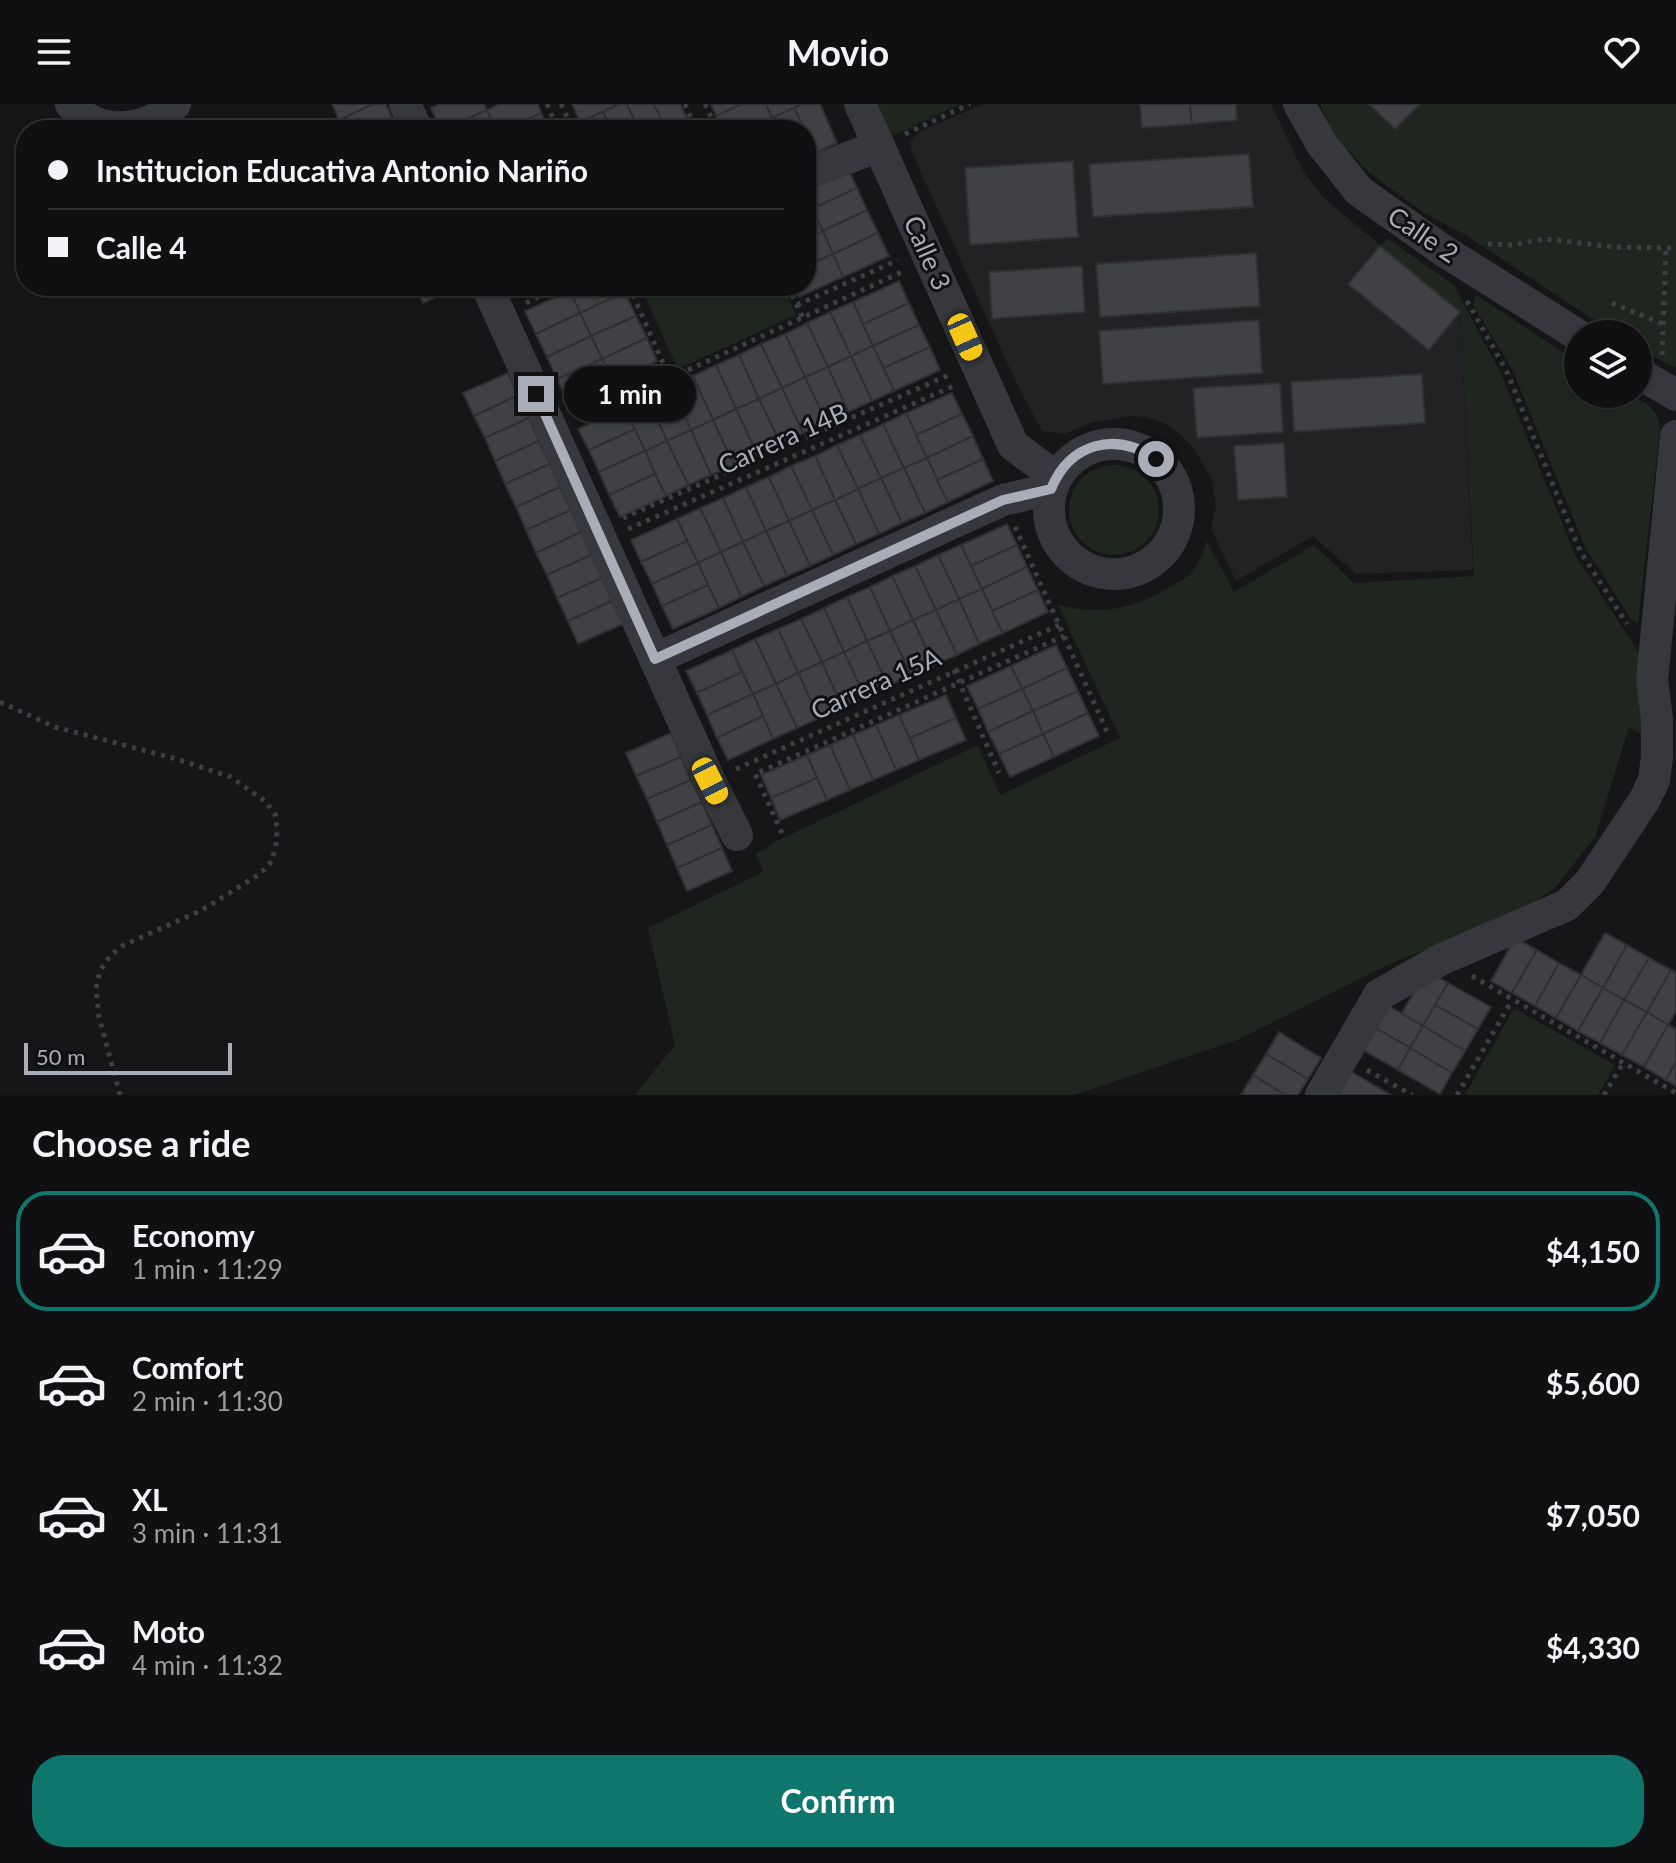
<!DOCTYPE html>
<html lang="en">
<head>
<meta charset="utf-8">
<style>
  :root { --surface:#101012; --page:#1e1e20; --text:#f1f3f6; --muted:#9c9d9f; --line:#303032; --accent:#0f766e }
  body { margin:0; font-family:Lato,sans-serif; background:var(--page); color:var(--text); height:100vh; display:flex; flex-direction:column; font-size:30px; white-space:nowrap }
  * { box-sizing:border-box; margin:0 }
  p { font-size:26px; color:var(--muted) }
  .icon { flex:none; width:44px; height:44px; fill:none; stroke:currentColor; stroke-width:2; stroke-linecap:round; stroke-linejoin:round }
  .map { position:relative; height:991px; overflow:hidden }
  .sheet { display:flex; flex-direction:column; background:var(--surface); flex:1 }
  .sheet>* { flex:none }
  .top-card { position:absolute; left:16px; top:16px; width:800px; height:176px; border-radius:32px; box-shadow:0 2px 6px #0004,0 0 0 2px var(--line); display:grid; align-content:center; height:176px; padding:0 32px; background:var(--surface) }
  .buttons { position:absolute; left:1564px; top:216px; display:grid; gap:16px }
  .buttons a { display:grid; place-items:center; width:88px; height:88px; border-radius:50%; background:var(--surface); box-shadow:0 2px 6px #0004,0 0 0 2px var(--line); font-size:40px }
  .scale { position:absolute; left:24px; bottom:20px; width:208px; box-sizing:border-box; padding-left:8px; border:4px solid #a8adb8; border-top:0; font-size:22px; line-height:28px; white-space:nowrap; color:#a8adb8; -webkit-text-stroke:6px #111113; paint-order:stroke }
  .end { position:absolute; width:36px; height:36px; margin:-18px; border:10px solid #a8adb8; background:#111; box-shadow:0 0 0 4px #111 }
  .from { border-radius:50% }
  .bubble { position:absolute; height:56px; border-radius:28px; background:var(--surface); box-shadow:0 2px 6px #0004,0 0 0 2px var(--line); font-size:26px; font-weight:700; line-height:56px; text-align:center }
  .car { position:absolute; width:24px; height:48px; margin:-24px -12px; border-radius:10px; box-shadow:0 0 6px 2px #0007; background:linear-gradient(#f5c518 24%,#345 0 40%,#f5c518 0 76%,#345 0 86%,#f5c518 0) }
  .top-card b { display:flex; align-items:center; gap:28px; height:76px; font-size:30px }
  .top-card b+b { border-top:2px solid var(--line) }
  .top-card i { width:20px; height:20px; background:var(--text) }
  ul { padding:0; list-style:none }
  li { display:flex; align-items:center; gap:24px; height:120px; margin:0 16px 12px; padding:0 16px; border:4px solid transparent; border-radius:32px }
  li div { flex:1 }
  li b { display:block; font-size:30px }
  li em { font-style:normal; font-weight:700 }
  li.selected { border-color:var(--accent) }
  li>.icon { width:72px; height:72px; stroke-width:1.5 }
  h2 { padding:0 32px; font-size:36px; line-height:96px }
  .cta { display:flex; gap:16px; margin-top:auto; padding:16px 32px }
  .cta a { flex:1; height:92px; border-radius:32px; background:var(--accent); color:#fff; font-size:32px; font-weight:700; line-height:92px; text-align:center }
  header { display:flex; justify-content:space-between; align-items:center; height:104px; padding:0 32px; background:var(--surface); font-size:36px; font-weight:700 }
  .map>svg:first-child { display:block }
</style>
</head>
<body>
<header><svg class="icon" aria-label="menu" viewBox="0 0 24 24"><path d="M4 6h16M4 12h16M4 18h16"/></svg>Movio<svg class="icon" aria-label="heart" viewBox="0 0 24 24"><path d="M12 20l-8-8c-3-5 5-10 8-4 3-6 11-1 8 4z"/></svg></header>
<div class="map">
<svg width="1676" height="991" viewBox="0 0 1676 991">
  <rect width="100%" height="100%" fill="#161618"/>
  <path fill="#222225" d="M983,0H1271L1303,67L1324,94L1460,208L1473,466L1356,470L1313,432L1236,477L1211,425L1216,402L1212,376L1193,343L1180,330L1164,319L1145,313L1130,312L1091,319L1064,330L1042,327L1016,278L914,53L910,38L920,27Z"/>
  <g fill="#1e261f">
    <path d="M873,0H961L890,33Z"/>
    <path d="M1320,0H1676V264L1638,245V230H1615L1464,130L1424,109L1368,68L1331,27Z"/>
    <path d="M1388,135L1454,181L1502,272L1575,451L1647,561L1644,632L1629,623L1595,733L1555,784L1512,813L1394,858L1237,936L1074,991H635L675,941L648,824L763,768L756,750L777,737L978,641L1000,691L1120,634L1058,501C1100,512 1137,505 1173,481C1178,478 1185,475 1189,471C1198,462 1203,448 1207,437L1234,488L1314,441L1354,479L1474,472L1460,208L1380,142Z"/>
    <path d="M640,182H782L796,211L678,265Z"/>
    <path d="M1476,191L1578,258V290C1607,290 1657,285 1660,325L1638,518L1632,517L1585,443L1512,265L1473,201Z"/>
    <circle cx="1114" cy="406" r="45"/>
    <path d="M1514,904L1615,961L1598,991H1465Z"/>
  </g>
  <g fill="#404145" stroke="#303034" stroke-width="2">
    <path d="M332,0H374L339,16Z"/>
    <path d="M374,0H386L394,19L378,26H344L339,16Z"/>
    <path d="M440,0H484L487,6L441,26L431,4Z"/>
    <path d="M499,0H538L541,9L504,26H496L487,6Z"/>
    <path d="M572,0H619L580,18Z"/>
    <path d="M619,0H627L639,26H611L603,8Z"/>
    <path d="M627,0H654L666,26H639Z"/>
    <path d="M654,0H680L691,22L683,26H666Z"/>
    <path d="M711,0H742L716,12Z"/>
    <path d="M742,0H766L772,14L745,26H723L716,12Z"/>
    <path d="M766,0H802L772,14Z"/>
    <path d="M802,0H820L837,39L815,49L794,4Z"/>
    <path d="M1140,0H1190L1192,20L1142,24Z"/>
    <path d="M1190,0H1236L1237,16L1192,20Z"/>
    <path d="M1369,0H1420L1395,25Z"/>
    <path d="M794,4L805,26H778L772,14Z"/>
    <path d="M487,6L496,26H443Z"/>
    <path d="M603,8L611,26H584L580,18Z"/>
    <path d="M541,9L550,26H504Z"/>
    <path d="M772,14L778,26H750L749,24Z"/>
    <path d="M806,29L815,49L806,53Z"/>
    <path d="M1249,50L1253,103L1093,113L1089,60Z"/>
    <path d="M1073,57L1078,133L970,141L965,64Z"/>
    <path d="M846,61L857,84L812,105L806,92V80Z"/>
    <path d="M857,84L867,106L823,127L812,105Z"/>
    <path d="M812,105L823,127L806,135V107Z"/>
    <path d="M867,106L878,129L833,150L823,127Z"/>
    <path d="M823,127L833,150L806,162V135Z"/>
    <path d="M878,129L889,152L843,173L833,150Z"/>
    <path d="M1380,142L1460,208L1429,246L1348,180Z"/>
    <path d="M1256,149L1260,202L1100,213L1096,160Z"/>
    <path d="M833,150L843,173L799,193L794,182H806V162Z"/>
    <path d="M1082,162L1085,208L992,215L989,168Z"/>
    <path d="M899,177L909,199L863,220L853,198Z"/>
    <path d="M415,182H459L423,199Z"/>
    <path d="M580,182H622L625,188L580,209L570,187Z"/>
    <path d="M570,187L580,209L536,230L525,207Z"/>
    <path d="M625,188L636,212L591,232L580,209Z"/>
    <path d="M853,198L873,242L851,252L830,208Z"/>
    <path d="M909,199L919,221L873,242L863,220Z"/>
    <path d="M830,208L851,252L828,263L807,219Z"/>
    <path d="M580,209L591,232L547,253L536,230Z"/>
    <path d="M636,212L647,234L602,255L591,232Z"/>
    <path d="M1259,216L1262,269L1103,280L1099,227Z"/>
    <path d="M807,219L828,263L805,273L785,230Z"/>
    <path d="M919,221L930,243L884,264L873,242Z"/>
    <path d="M785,230L805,273L782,284L761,240Z"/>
    <path d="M591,232L602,255L557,275L547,253Z"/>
    <path d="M647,234L657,257L612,278L602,255Z"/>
    <path d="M761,240L782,284L759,295L739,251Z"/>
    <path d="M873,242L894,287L872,297L851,252Z"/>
    <path d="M930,243L940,266L894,287L884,264Z"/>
    <path d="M739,251L759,295L736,305L716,261Z"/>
    <path d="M851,252L872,297L848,308L828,263Z"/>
    <path d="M602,255L612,278L568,298L557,275Z"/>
    <path d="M716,261L736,305L713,316L693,272Z"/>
    <path d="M828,263L848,308L826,318L805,273Z"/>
    <path d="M508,269L518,291L474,312L463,289Z"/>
    <path d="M1422,270L1425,319L1294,328L1291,278Z"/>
    <path d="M693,272L713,316L691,326L670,282Z"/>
    <path d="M805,273L826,318L803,329L782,284Z"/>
    <path d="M1280,279L1283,328L1197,334L1193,284Z"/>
    <path d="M670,282L691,326L667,337L647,293Z"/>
    <path d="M782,284L803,329L780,339L759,295Z"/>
    <path d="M952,289L962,310L916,331L906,309Z"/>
    <path d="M518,291L529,314L485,334L474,312Z"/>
    <path d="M647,293L667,337L645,347L624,303Z"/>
    <path d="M759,295L780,339L757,350L736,305Z"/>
    <path d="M624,303L635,325L589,346L578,325Z"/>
    <path d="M736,305L757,350L734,361L713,316Z"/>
    <path d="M906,309L927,354L904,364L883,320Z"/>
    <path d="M962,310L973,332L927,354L916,331Z"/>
    <path d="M529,314L539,337L495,357L485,334Z"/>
    <path d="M713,316L734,361L711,371L691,326Z"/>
    <path d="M883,320L904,364L881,374L860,331Z"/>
    <path d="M635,325L645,347L599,368L589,346Z"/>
    <path d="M691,326L711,371L688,381L667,337Z"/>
    <path d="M860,331L881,374L858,385L837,341Z"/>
    <path d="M973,332L983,355L937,376L927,354Z"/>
    <path d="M539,337L550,360L505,380L495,357Z"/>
    <path d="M667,337L688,381L666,392L645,347Z"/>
    <path d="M1284,339L1287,393L1238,396L1234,342Z"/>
    <path d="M837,341L858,385L835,396L815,352Z"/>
    <path d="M645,347L655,370L609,391L599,368Z"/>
    <path d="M815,352L835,396L812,406L791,362Z"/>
    <path d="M927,354L948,398L925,409L904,364Z"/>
    <path d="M983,355L993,377L948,398L937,376Z"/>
    <path d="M550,360L560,383L516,403L505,380Z"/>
    <path d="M791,362L812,406L789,417L769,373Z"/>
    <path d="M904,364L925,409L902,419L881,374Z"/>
    <path d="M655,370L666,392L620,413L609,391Z"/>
    <path d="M769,373L789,417L766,427L746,383Z"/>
    <path d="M881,374L902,419L879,430L858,385Z"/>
    <path d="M560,383L571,406L526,426L516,403Z"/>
    <path d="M746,383L766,427L743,438L723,394Z"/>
    <path d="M858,385L879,430L856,440L835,396Z"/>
    <path d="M723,394L743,438L721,448L700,404Z"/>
    <path d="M835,396L856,440L833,451L812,406Z"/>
    <path d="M700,404L721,448L698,459L677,415Z"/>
    <path d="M571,406L581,428L536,449L526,426Z"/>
    <path d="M812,406L833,451L810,462L789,417Z"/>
    <path d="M677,415L687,437L641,458L631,436Z"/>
    <path d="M789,417L810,462L787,472L766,427Z"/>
    <path d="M1007,420L1017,441L971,462L961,441Z"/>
    <path d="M766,427L787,472L764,482L743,438Z"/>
    <path d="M581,428L591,451L547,471L536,449Z"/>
    <path d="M687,437L698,459L652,480L641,458Z"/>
    <path d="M743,438L764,482L741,493L721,448Z"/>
    <path d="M961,441L982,485L959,495L938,451Z"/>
    <path d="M1017,441L1027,463L982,485L971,462Z"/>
    <path d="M721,448L741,493L719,504L698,459Z"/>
    <path d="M591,451L602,474L557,494L547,471Z"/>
    <path d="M938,451L959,495L936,506L915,462Z"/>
    <path d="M698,459L708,481L662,502L652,480Z"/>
    <path d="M915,462L936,506L913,516L892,472Z"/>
    <path d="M1027,463L1038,486L992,507L982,485Z"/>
    <path d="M892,472L913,516L890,527L870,483Z"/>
    <path d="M602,474L612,497L568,517L557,494Z"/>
    <path d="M708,481L719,504L673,525L662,502Z"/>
    <path d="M870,483L890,527L867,537L847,493Z"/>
    <path d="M982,485L1003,529L979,540L959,495Z"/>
    <path d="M1038,486L1048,508L1003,529L992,507Z"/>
    <path d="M847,493L867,537L844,548L824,504Z"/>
    <path d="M959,495L979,540L957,551L936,506Z"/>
    <path d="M612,497L623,520L578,540L568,517Z"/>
    <path d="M824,504L844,548L822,558L801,515Z"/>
    <path d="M936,506L957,551L934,561L913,516Z"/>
    <path d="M801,515L822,558L798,569L778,525Z"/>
    <path d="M913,516L934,561L911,571L890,527Z"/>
    <path d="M778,525L798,569L776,580L755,535Z"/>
    <path d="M890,527L911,571L888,582L867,537Z"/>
    <path d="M755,535L776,580L753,590L732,546Z"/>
    <path d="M867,537L888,582L865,593L844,548Z"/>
    <path d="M1056,541L1067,564L1022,585L1011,562Z"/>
    <path d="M732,546L742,568L697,589L686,567Z"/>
    <path d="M844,548L865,593L842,603L822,558Z"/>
    <path d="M822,558L842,603L819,614L798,569Z"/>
    <path d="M1011,562L1022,585L978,605L967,582Z"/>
    <path d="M1067,564L1078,587L1033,607L1022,585Z"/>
    <path d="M742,568L753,590L707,611L697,589Z"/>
    <path d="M798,569L819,614L797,624L776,580Z"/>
    <path d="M776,580L797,624L773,635L753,590Z"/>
    <path d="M1022,585L1033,607L988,628L978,605Z"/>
    <path d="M1078,587L1088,609L1043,630L1033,607Z"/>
    <path d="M753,590L763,612L717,634L707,611Z"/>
    <path d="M946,591L956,614L910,634L899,611Z"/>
    <path d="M1033,607L1043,630L999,650L988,628Z"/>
    <path d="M1088,609L1099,632L1054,653L1043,630Z"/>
    <path d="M899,611L919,656L896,666L876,621Z"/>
    <path d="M763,612L773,635L728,656L717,634Z"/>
    <path d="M956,614L966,636L919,656L910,634Z"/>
    <path d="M876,621L896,666L873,676L853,631Z"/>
    <path d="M671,629L681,653L636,672L626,649Z"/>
    <path d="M1043,630L1054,653L1010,673L999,650Z"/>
    <path d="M853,631L873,676L850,686L830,641Z"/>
    <path d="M830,641L850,686L827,696L807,651Z"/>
    <path d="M807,651L817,674L771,694L761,671Z"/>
    <path d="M681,653L691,676L647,695L636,672Z"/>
    <path d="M817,674L827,696L780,716L771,694Z"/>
    <path d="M691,676L702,698L657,718L647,695Z"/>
    <path d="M702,698L712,721L667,741L657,718Z"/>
    <path d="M712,721L722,744L677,764L667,741Z"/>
    <path d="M722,744L732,767L687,787L677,764Z"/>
    <path d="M1605,829L1627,841L1603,884L1581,871Z"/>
    <path d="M1515,834L1537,846L1512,889L1491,877Z"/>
    <path d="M1627,841L1649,854L1624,896L1603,884Z"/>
    <path d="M1537,846L1559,859L1535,902L1512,889Z"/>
    <path d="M1649,854L1671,866L1647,908L1624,896Z"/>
    <path d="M1559,859L1581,871L1556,914L1535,902Z"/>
    <path d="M1671,866L1676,869V907L1668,921L1647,908Z"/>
    <path d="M1427,867L1448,879L1423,922L1401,910Z"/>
    <path d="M1581,871L1603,884L1578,927L1556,914Z"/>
    <path d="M1448,879L1491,903L1478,925L1435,901Z"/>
    <path d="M1603,884L1624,896L1600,939L1578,927Z"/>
    <path d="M1624,896L1647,908L1622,951L1600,939Z"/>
    <path d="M1380,897L1423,922L1410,944L1367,919Z"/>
    <path d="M1435,901L1478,925L1465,947L1423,922Z"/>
    <path d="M1647,908L1668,921L1644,963L1622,951Z"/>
    <path d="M1367,919L1410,944L1398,966L1354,941Z"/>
    <path d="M1668,921L1676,925V958L1666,976L1644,963Z"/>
    <path d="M1423,922L1465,947L1452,969L1410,944Z"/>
    <path d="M1279,928L1321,954L1308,975L1266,950Z"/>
    <path d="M1410,944L1452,969L1440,990L1398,966Z"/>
    <path d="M1266,950L1308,975L1298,991H1285L1253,971Z"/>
    <path d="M1676,958V982L1666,976Z"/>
    <path d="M1348,966L1391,991H1341L1335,987Z"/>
    <path d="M1253,971L1285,991H1241Z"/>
  </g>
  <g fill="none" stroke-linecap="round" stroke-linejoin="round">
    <g stroke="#3d3f44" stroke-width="5" stroke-dasharray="4 6" stroke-linecap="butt">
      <path d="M547,0L558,26"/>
      <path d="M561,0L573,26"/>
      <path d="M685,0L696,26"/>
      <path d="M705,0L717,26"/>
      <path d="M905,30L970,0"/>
      <path d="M1488,140L1510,141L1546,135L1613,143L1676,144"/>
      <path d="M629,182L670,275"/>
      <path d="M788,182L803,214"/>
      <path d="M521,188L533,182"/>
      <path d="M1467,197L1507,268L1580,447L1627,520"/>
      <path d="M526,199L562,182"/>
      <path d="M1612,199L1663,220"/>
      <path d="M797,201L898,156"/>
      <path d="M1662,251L1666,144"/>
      <path d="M574,304L664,261"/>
      <path d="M579,316L904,167"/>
      <path d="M623,414L951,270"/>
      <path d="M1015,423L1108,630"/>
      <path d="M628,425L956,281"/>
      <path d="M954,566L999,669"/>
      <path d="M0,598L55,623L173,654L231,673L266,698L276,712L277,736L272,757L260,770L202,806L122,842L110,852L100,867L96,884L99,913L120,991"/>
      <path d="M736,665L1059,521"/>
      <path d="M782,729L755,670L1064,532"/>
      <path d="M1472,872L1676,989"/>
      <path d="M1367,966L1412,991"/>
      <path d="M1457,991L1512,896"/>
      <path d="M1604,991L1623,959"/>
    </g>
    <g stroke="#37383d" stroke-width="32">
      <path d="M71,0C98,34 146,28 175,0"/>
      <path d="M405,0L417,26"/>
      <path d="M860,0L1013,341L1056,373"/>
      <path d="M1299,0L1321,39L1359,87L1444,147L1578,231"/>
      <path d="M806,70L879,42"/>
      <path d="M487,182L710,677L737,731"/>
      <path d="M1638,269L1676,291"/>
      <circle cx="1114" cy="405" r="65"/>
      <path d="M655,555L1003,396L1051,385"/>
      <path d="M1321,991L1379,891L1442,855L1567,801L1590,778L1645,695L1654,676L1657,653V615L1652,576L1676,332"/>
    </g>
  </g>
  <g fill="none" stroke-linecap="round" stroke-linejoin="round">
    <path stroke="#a8adb8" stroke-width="10" d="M536,290L655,555L1003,396L1051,385C1070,339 1115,327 1156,355"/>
  </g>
  <g text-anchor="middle" stroke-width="6" stroke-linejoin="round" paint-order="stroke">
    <g font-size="26" fill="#a8adb8" stroke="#111113">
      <text transform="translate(1423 131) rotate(34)" y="9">Calle 2</text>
      <text transform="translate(927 149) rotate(66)" y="9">Calle 3</text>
      <text transform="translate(783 335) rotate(-24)" y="9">Carrera 14B</text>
      <text transform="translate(876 580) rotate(-24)" y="9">Carrera 15A</text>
    </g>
  </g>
</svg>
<div class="buttons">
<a><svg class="icon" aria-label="layers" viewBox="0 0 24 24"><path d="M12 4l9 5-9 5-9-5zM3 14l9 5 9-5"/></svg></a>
</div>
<div class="scale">50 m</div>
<i class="end from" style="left:1156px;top:355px"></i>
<i class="end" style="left:536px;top:290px"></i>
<div class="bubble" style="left:564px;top:262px;width:132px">1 min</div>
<i class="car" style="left:965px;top:233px;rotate:156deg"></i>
<i class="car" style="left:710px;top:677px;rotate:153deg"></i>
<div class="top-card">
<b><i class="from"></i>Institucion Educativa Antonio Nariño</b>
<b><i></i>Calle 4</b>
</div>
</div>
<section class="sheet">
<h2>Choose a ride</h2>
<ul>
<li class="selected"><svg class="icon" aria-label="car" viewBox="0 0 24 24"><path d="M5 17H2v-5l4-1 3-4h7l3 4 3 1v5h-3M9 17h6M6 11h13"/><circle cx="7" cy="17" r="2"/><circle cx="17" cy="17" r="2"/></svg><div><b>Economy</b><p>1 min · 11:29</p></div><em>$4,150</em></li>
<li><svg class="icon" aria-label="car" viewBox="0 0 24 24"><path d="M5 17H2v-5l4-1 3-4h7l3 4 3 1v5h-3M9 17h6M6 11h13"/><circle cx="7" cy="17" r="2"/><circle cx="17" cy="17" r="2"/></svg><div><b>Comfort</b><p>2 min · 11:30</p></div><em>$5,600</em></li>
<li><svg class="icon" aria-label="car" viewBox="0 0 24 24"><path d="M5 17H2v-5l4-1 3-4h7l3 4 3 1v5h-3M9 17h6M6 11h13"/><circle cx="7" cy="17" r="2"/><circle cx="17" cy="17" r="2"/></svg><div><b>XL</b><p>3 min · 11:31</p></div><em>$7,050</em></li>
<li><svg class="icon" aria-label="car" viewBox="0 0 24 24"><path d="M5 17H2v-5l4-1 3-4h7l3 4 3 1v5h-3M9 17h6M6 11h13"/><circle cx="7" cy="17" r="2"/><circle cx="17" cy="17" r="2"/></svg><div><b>Moto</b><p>4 min · 11:32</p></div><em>$4,330</em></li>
</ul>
<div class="cta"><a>Confirm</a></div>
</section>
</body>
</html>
